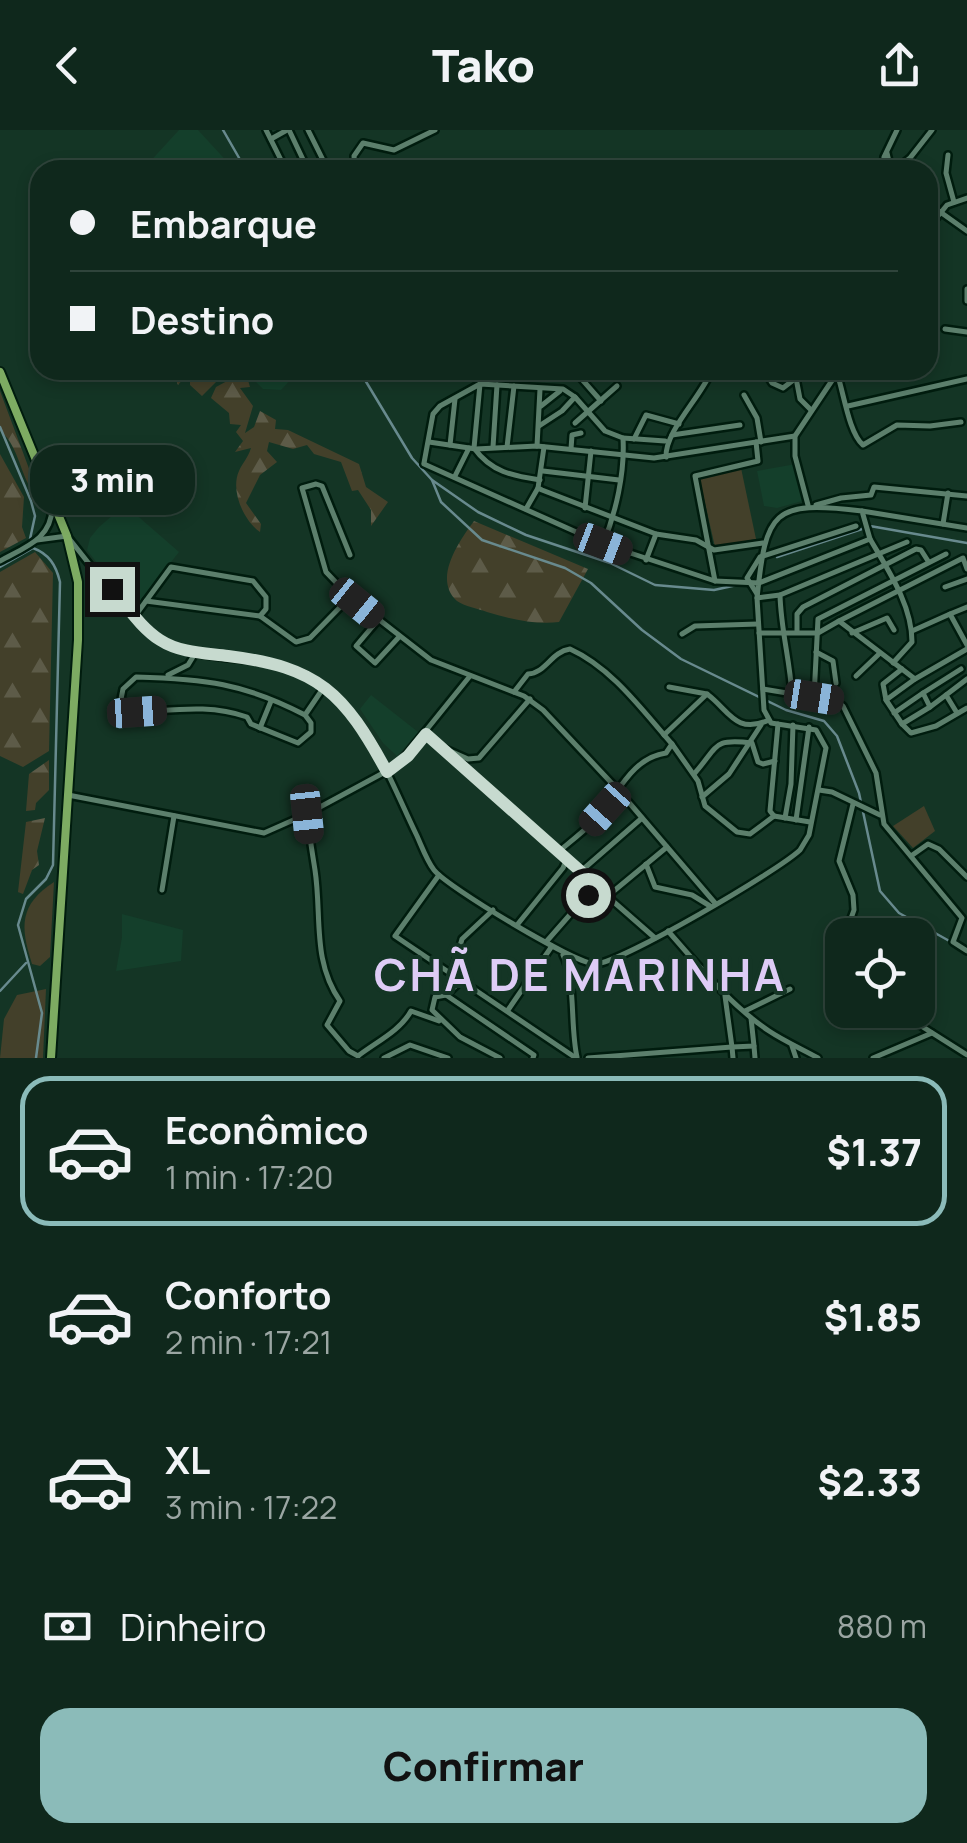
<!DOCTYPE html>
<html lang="pt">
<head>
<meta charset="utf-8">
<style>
  :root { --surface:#0f281c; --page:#183025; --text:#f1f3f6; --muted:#9ba6a3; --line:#2f443b; --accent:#8bbbb9 }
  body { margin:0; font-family:Manrope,sans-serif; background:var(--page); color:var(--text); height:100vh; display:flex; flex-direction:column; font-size:38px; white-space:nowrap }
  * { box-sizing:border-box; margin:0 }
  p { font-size:32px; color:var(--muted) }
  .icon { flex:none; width:55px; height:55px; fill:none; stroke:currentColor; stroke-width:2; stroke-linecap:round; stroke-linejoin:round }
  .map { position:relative; height:928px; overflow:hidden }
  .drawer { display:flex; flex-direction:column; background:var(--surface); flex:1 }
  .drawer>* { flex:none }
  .guide { position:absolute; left:30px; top:30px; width:908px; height:220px; border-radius:30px; box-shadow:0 5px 15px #0003,0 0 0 2px var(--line); display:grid; align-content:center; height:220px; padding:0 40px; background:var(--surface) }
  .controls { position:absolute; left:825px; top:788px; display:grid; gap:20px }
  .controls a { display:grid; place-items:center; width:110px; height:110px; border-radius:20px; background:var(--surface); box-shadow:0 5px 15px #0003,0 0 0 2px var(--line); font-size:50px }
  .end { position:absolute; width:45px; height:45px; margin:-22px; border:12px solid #c7dacf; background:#111; box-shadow:0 0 0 5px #111 }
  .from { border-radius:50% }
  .bubble { position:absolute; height:70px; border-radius:30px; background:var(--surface); box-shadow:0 5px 15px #0003,0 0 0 2px var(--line); font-size:32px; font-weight:800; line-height:70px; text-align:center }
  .car { position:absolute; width:30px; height:60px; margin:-30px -15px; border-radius:12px; box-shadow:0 0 8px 2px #0007; background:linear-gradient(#222 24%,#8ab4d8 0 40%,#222 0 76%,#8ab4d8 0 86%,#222 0) }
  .guide b { display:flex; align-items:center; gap:35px; height:95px; font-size:38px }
  .guide b+b { border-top:2px solid var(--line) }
  .guide i { width:25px; height:25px; background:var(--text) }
  ul { padding:18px 0 0; list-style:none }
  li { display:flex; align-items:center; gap:30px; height:150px; margin:0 20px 15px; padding:0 20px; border:5px solid transparent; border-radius:30px }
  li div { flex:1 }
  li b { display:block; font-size:38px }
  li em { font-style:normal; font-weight:800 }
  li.selected { border-color:var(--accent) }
  li>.icon { width:90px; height:90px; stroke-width:1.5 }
  .pay { display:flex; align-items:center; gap:25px; height:110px; padding:0 40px; font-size:38px }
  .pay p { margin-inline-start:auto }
  .cta { display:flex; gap:20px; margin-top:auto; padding:20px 40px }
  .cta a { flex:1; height:115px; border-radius:30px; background:var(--accent); color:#111; font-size:40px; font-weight:800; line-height:115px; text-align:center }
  header { display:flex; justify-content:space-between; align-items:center; height:130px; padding:0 40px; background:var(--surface); font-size:45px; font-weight:800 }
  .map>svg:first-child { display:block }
</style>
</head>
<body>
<header><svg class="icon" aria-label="back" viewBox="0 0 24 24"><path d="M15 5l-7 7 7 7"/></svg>Tako<svg class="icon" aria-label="share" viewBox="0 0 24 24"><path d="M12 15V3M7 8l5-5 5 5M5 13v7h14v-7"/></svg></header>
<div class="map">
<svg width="967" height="928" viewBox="0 0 967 928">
  <defs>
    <pattern id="forest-firs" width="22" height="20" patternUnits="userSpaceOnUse" patternTransform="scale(2.5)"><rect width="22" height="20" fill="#43402a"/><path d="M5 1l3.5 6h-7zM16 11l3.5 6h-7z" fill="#5d5b48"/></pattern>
  </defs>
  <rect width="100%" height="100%" fill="#143525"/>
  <g fill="#143f2b">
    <path d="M179,0H198L232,37L230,40H134L137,36H146Z"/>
    <path d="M244,240H300L281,260L263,259Z"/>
    <path d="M796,334L806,370L777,378L764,376L757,341Z"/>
    <path d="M125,375L179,422L133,480L87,420L90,408L99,397Z"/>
    <path d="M371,565L418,602L397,626L383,613L360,579Z"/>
    <path d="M122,784L183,800L181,831L116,841L122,807Z"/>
  </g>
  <g fill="#43402a">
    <path d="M741,338L756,409L715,417L699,347Z"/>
    <path d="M924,676L935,701L913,718L893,696Z"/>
    <path d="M54,752L50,827L40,836L32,834C20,796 19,775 54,752Z"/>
    <path d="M46,859L43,928H0L4,889L17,865Z"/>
  </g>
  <g fill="url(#forest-firs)">
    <path d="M172,240H212L220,248L202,266L190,255V241L178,255Z"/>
    <path d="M220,240H245L250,257L240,258L253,276L245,303L254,297L260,281L276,290L275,299L288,300L359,334L366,357L388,372L371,396V380L358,360L352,361L341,332L314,324L307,315L293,319L269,312L267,321L277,332L260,345L246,373L261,394L260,402C244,391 230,361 239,341C243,332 248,328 251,318L235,322L243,311L236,302L241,295L230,294L229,283L211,268L216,257L229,250Z"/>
    <path d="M0,261L34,352L30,357C19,338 17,314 0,301Z"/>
    <path d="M0,324L24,367L22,397L26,408L0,422Z"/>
    <path d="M474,391L588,439L559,492C536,495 510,489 487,482C479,479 464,476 457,471C432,449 460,410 474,391Z"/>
    <path d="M35,422L53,443L49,621L23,637L0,626V442Z"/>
    <path d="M49,630V660L36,673L35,680L26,681L29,644Z"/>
    <path d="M45,688L37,721L39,735L32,740L23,764L18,762L26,692Z"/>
  </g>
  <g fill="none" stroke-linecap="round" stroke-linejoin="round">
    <g stroke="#688a8e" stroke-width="2.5">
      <path d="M223,0L246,40"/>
      <path d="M359,240L412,328L432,350L478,382L526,405L610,433L655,455L714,460L737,455"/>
      <path d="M0,297L31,371L35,386L30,409"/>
      <path d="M432,350L441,372L482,410L565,438L591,453L642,500L681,529L786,580L824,591L837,606L859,663L880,761L899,783L953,813"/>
      <path d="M870,396L967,413"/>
      <path d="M777,427L862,399"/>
      <path d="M0,437L33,418C49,424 56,435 60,452L53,735L46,749L26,769L18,795L42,883L36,928"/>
      <path d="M0,861L26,833"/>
    </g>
    <defs>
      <g id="minor">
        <path d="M266,0L286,40"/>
        <path d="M289,0L308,40"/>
        <path d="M308,0L326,36"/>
        <path d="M271,9L287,0"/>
        <path d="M887,23L891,40"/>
        <path d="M948,25L946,43L954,72"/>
        <path d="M355,40L354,26L363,13L394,20L435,0"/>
        <path d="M883,40L884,27L897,0"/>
        <path d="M895,40L910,28L932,0"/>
        <path d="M928,64L929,74L967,101"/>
        <path d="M928,98L947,75L967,68"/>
        <path d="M967,159V171"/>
        <path d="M945,199L967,202"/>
        <path d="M764,240L772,253L783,258L796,248"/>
        <path d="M804,240L796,248L800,269L811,280"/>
        <path d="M874,240L878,243L887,240"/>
        <path d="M837,243C844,264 849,303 863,315L897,295L930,296L961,292"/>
        <path d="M579,246L601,271"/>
        <path d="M480,254L474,318C491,342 513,346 540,350"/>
        <path d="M744,265L757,288L761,312"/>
        <path d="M541,276L560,261"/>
        <path d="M848,276L967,249"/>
        <path d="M575,293L617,256"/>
        <path d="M539,296L562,281L575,267"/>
        <path d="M672,305L740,295"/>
        <path d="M623,308L665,311"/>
        <path d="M634,309L646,285L679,294"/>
        <path d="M429,312L476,319L537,316L654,328L795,306"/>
        <path d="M450,315L455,269"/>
        <path d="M537,316L540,259"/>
        <path d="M493,317L497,255"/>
        <path d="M507,317L514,256"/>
        <path d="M544,317L538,358L542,360L656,404L696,410L714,420L763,413"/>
        <path d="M571,319L572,305L581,303"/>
        <path d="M666,327C665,301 701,267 712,240"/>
        <path d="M424,333L433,284L440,276L480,254L563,259L575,267L605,301L623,308C625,343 616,382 603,414"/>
        <path d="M543,341L619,350"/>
        <path d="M455,346L469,318"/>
        <path d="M808,375L795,326V306L839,240"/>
        <path d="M816,375L841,368L871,365L874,357L967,366"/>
        <path d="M585,378L591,321"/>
        <path d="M526,379L538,358"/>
        <path d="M862,381L967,398"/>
        <path d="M943,394L948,363"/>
        <path d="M870,409C888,440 912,475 912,512L893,533"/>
        <path d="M37,410L67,406C91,435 137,501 170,515C223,538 277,518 327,559C373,597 392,655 417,706C422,717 427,731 434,740C447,757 577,835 596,834C622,832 778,741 800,720L809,705L826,618L816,600L771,593L764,580L757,468C766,381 772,370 862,381L870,409L759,453L715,451L603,414L424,334"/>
        <path d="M350,425L322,356L316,354L302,358L326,442L350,467L431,530L524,566L543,580L620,662L715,773"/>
        <path d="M646,430L656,404"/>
        <path d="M0,431C25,417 52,409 52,377"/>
        <path d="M715,451L695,346L758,331L756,312"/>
        <path d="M945,457L967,449"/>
        <path d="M757,464L747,448L760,427L856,396"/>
        <path d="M757,468L780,465"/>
        <path d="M146,471L260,486L296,512L310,508L350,467"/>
        <path d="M950,484L967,477"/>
        <path d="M135,486L171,437L253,451L266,467V479L260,486"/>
        <path d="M378,490L356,516L375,533L399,507"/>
        <path d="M839,491L963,428L967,439"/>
        <path d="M797,501V484L803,477L916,419L921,420L928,431"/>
        <path d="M912,501L950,484L967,515"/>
        <path d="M759,503H818L839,491L915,549L967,519"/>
        <path d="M852,503L887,488L894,500"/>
        <path d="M682,504L695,496L758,494"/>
        <path d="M816,522L833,531L836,553"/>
        <path d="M902,539L883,554L886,570L915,549"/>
        <path d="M168,545L188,535L196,522"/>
        <path d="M856,546L879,524"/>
        <path d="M136,547C204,549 244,553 305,585L311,593V602L298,613L251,594L247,587C210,574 176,580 137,582L121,569L123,559Z"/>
        <path d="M669,557L707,564"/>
        <path d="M763,559L835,571L843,576L876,643L884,694L962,788L953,812L967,821"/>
        <path d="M514,562L528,544C546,543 551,522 570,519C612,538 642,580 672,614L666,623C630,628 617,667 594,691C583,702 570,712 558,722L566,731L563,738L517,795"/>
        <path d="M923,563L961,539"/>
        <path d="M792,565C790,530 781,501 780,465L907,412"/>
        <path d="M946,565L967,549"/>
        <path d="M814,567L818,489L946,424"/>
        <path d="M886,570L902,594L930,577L923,563L894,583"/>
        <path d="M930,577L946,565L957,583"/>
        <path d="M305,585L324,557"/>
        <path d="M902,594L911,603L936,596L967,578"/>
        <path d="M260,598L271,571"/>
        <path d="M426,604L558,722"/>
        <path d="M664,605L707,564C729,580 735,605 769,590"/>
        <path d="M672,614L698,651L705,676L737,702L750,704L774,686"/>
        <path d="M441,617L468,629L479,628L530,569"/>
        <path d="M694,644C719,616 712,608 752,613L758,632L763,634L775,631"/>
        <path d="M819,660L832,662L880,685"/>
        <path d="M68,665L264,703L307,684L398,635L470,546"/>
        <path d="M702,667L729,644L761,595"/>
        <path d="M307,684C309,703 312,721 315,740C322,786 312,831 340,871L327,895L349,921L358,926"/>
        <path d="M774,686L770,681L778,594"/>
        <path d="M774,686L810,692"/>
        <path d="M785,688L791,654L793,595"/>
        <path d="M796,690L809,597"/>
        <path d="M911,726L928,714L939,719L967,747"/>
        <path d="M567,731L655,808"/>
        <path d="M646,734L655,757L692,765L710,776"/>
        <path d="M580,742L642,688"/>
        <path d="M439,745L395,806L576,928"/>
        <path d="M162,760L174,686"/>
        <path d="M609,765L667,717"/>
        <path d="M668,801C699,836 730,875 769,901C784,911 802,919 818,928"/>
        <path d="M845,805L854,780L853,765L839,731L853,674"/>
        <path d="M842,811L840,830L842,836"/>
        <path d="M546,812L596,755"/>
        <path d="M563,825C576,850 570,897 577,927"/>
        <path d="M452,844L462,809L493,780"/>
        <path d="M462,850L446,865L435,867L432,880L460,907L500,928"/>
        <path d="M446,865L534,925L533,928"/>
        <path d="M725,866L732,917L754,916L751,888"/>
        <path d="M508,880L552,816"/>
        <path d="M896,880L967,925"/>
        <path d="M745,881L790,859"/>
        <path d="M754,916L755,928"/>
        <path d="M792,916L796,928"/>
        <path d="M358,926C376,912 400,901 411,881L439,891"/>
        <path d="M384,928L410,915L448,928"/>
        <path d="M588,928L732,917L733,928"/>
        <path d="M873,928L932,903"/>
      </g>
      <path id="major" d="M0,242L67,406L78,452V510L51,928"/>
    </defs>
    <use href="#minor" stroke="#001c0e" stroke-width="10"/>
    <use href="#major" stroke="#001c0e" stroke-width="12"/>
    <use href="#minor" stroke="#5c7f6c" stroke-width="5"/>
    <use href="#major" stroke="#7dab62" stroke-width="8"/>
  </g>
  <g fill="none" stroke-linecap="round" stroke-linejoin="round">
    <path stroke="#c7dacf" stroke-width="12" d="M112,459C127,476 141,498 160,510C180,523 205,523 228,526C319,537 344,563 387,642L408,626L426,604L596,755L588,765"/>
  </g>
  <g text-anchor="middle" stroke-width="8" stroke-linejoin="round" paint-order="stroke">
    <g font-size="45" font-weight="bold" letter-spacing="2.5" fill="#deccf6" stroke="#143525">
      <text x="580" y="861">CHÃ DE MARINHA</text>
    </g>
  </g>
</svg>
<div class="controls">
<a><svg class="icon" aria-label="locate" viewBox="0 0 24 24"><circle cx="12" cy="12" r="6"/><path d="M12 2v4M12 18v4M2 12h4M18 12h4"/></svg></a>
</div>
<i class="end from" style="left:588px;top:765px"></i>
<i class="end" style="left:112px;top:459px"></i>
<div class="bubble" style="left:30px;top:315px;width:165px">3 min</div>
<i class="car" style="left:603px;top:414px;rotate:111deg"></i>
<i class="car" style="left:357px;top:473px;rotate:129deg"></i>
<i class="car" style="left:814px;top:567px;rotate:99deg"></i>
<i class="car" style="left:137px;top:582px;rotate:86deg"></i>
<i class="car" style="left:605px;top:679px;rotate:222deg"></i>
<i class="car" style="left:307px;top:684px;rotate:174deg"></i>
<div class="guide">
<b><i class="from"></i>Embarque</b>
<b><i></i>Destino</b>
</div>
</div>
<section class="drawer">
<ul>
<li class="selected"><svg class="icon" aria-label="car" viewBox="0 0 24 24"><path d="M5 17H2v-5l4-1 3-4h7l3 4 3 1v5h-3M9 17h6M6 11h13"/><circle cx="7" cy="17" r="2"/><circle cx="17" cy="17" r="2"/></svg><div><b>Econômico</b><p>1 min · 17:20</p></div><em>$1.37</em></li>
<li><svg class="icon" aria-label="car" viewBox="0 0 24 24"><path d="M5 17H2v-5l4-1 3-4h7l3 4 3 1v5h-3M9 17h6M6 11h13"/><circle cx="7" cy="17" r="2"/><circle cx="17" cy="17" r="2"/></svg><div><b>Conforto</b><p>2 min · 17:21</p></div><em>$1.85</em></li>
<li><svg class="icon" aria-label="car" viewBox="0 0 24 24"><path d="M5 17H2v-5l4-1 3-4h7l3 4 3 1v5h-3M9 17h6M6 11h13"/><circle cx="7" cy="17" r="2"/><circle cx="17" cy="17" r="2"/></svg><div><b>XL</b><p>3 min · 17:22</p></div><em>$2.33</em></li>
</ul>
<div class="pay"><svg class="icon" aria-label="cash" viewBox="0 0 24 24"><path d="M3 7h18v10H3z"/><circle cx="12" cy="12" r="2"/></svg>Dinheiro<p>880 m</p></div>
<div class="cta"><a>Confirmar</a></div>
</section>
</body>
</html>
